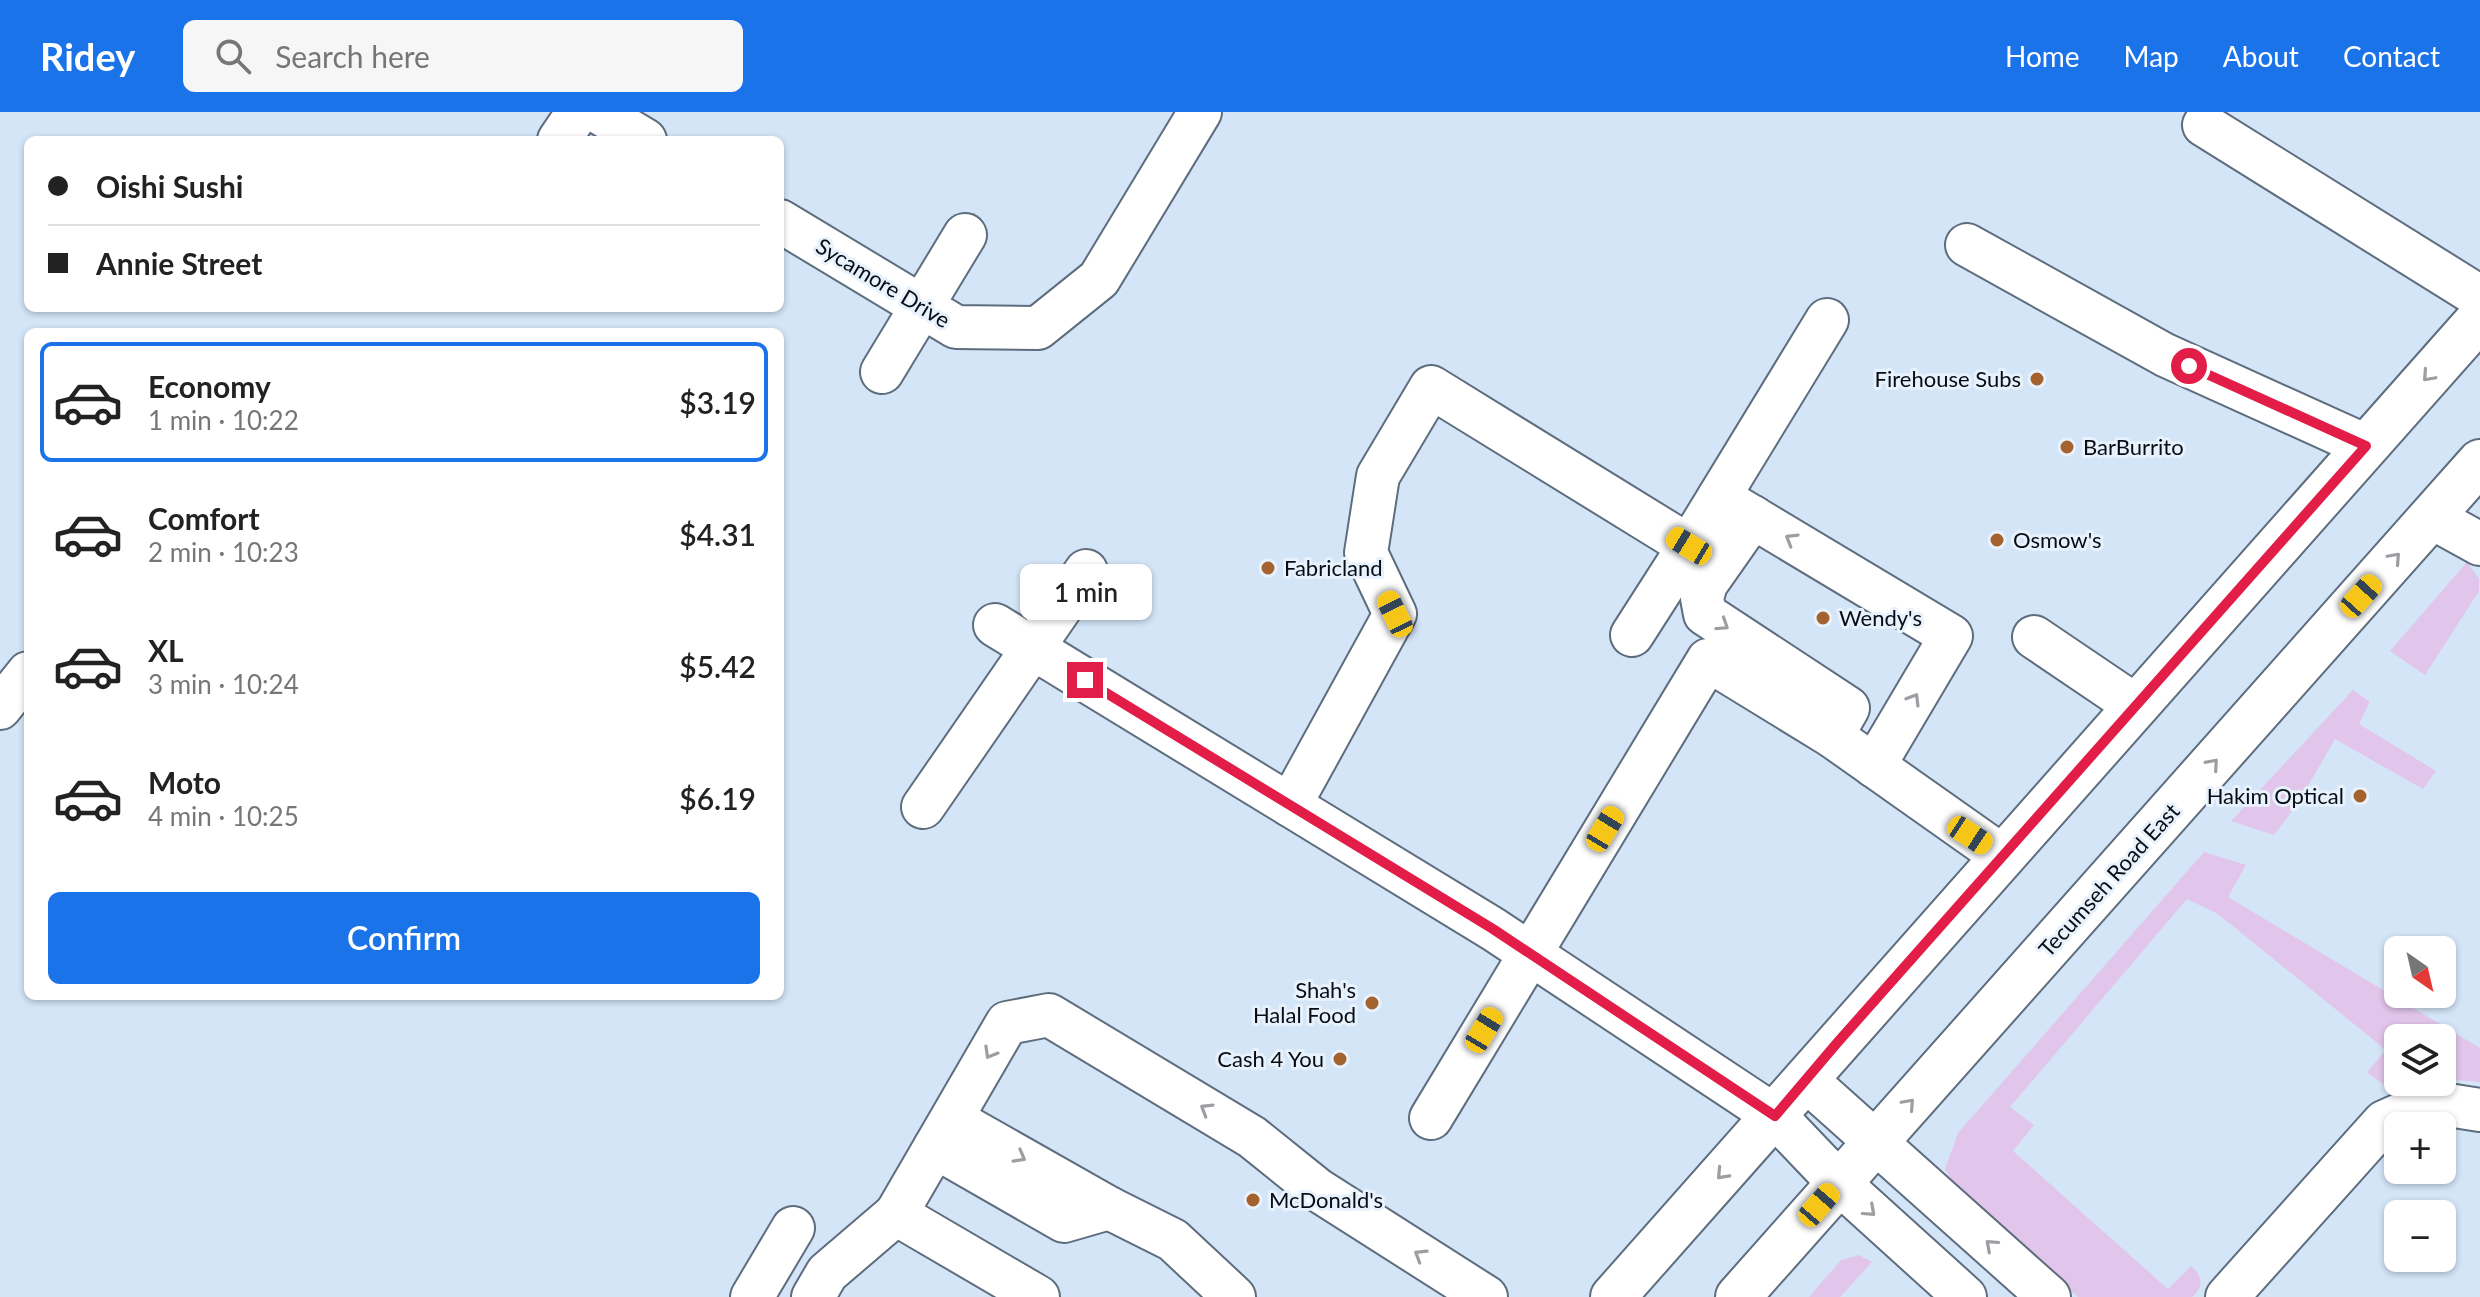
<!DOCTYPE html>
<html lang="en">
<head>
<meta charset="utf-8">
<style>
  :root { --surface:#fff; --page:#f6f6f6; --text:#222; --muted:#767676; --line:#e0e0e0; --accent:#1a73e8 }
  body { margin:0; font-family:Lato,sans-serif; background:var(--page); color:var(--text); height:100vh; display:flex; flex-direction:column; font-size:30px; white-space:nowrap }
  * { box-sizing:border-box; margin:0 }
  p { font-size:26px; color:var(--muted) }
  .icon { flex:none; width:44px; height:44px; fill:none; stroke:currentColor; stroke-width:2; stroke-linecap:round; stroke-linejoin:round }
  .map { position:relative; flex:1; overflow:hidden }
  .sheet { position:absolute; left:24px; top:216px; width:760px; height:672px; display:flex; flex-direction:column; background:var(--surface); border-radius:12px; box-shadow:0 2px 6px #0004 }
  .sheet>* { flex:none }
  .guide { position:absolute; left:24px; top:24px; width:760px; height:176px; border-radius:12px; box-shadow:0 2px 6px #0004; display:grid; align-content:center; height:176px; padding:0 24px; background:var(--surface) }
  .needle { width:52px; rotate:146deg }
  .controls { position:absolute; left:2384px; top:824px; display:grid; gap:16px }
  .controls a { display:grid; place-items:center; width:72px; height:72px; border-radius:12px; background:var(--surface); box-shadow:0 2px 6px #0004; font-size:40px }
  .end { position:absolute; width:36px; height:36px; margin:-18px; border:10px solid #e11d48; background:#fff; box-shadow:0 0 0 4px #fff }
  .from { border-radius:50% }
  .bubble { position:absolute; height:56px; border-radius:12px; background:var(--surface); box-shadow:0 2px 6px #0004; font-size:26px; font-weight:600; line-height:56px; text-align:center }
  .car { position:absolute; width:24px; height:48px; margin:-24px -12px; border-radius:10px; box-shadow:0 0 6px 2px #0007; background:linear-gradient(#f5c518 24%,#345 0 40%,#f5c518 0 76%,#345 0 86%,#f5c518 0) }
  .guide b { display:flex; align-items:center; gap:28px; height:76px; font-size:30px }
  .guide b+b { border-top:2px solid var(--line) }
  .guide i { width:20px; height:20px; background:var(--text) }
  ul { padding:14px 0 0; list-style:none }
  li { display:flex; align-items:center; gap:24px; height:120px; margin:0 16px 12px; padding:0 8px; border:4px solid transparent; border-radius:12px }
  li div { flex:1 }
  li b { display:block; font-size:30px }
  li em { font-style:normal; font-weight:600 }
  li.on { border-color:var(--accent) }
  li>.icon { width:72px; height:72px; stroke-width:1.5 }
  .cta { display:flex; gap:16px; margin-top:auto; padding:16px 24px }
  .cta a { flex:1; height:92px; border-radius:12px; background:var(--accent); color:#fff; font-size:32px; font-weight:600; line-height:92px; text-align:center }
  header { display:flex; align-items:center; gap:48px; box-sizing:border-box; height:112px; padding:0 40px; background:var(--accent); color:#fff }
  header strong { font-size:38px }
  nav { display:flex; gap:44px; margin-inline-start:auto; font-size:28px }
  .search { width:560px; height:72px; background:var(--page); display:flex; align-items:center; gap:20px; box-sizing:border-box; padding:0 28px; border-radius:12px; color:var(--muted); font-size:30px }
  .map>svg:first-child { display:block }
</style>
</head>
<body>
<header>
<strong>Ridey</strong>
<div class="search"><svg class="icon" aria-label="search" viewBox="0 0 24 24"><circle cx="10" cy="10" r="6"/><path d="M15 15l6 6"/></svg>Search here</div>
<nav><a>Home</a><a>Map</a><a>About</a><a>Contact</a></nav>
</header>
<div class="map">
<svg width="2480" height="1185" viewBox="0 0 2480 1185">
  <rect width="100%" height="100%" fill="#d4e5f8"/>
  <g fill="#e2c5eb">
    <path d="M2467,450L2479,467V479L2425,563L2390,539Z"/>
    <path d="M2353,578L2370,590L2359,612L2436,659L2423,677L2335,627L2298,691L2274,723L2231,709Z"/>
    <path d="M2204,740L2246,753L2228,785L2480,936V970L2442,967V926H2398V970H2426L2404,974L2392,979L2367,960L2386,938L2218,802L2187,787L2010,995L2034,1013L2013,1039L2168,1177L2191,1154C2203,1164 2204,1175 2192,1185H2078L1957,1077L1945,1057L1958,1021Z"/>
    <path d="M1859,1143L1872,1150L1840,1185H1809L1841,1148Z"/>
  </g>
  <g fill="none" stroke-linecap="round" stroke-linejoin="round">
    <defs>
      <g id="minor">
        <path d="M598,0L645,28"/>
        <path d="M2204,13L2480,185"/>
        <path d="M559,28L578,0"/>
        <path d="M780,109L956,215L1038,216L1099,167L1200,0"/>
        <path d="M1967,133L2165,243L2366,334"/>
        <path d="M882,260L965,123"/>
        <path d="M1719,385L1951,524L1874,654"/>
        <path d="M1753,405L1706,472L1702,486L1705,502L1848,596L1832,624"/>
        <path d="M2431,405L2480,432"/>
        <path d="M995,513L1493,817L1775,1004L1839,1071L1965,1185"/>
        <path d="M1632,523L1689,434L1827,208"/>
        <path d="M2034,525L2136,594"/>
        <path d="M0,596L28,561"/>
        <path d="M1290,693L1395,502L1366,441L1378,364L1431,275L1689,434"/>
        <path d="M923,695L1086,459"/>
        <path d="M1805,967L2049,1185"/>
        <path d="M1431,1006L1708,548L1832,624L2002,744"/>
        <path d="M952,1007L1109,1096L1173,1128L1234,1185"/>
        <path d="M935,1035L1064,1109L1109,1096"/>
        <path d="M752,1185L793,1116"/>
        <path d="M813,1185L827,1161L896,1102"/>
        <path d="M1038,1185L896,1102L1007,911L1049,903L1252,1025L1318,1078L1486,1185"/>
        <path d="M2227,1185L2384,1010L2429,990L2480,998"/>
      </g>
      <g id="major">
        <path d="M1613,1185L2480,206"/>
        <path d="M1738,1185L2480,350"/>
      </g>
    </defs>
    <use href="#minor" stroke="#5e6d7e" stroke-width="46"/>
    <use href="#major" stroke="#5e6d7e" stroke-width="48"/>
    <use href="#minor" stroke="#fff" stroke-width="42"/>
    <use href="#major" stroke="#fff" stroke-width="44"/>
  </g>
  <defs><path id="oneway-chevron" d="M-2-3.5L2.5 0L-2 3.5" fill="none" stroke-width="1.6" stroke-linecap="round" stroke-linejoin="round" transform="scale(2)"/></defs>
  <g stroke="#9c9ea1">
    <use href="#oneway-chevron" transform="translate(2428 264) rotate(132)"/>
    <use href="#oneway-chevron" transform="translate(1791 427) rotate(-149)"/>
    <use href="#oneway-chevron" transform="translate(2395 446) rotate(-48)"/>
    <use href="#oneway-chevron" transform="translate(1723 513) rotate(33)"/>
    <use href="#oneway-chevron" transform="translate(1914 587) rotate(-59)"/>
    <use href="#oneway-chevron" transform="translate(2213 652) rotate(-49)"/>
    <use href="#oneway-chevron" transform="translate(990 941) rotate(120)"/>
    <use href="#oneway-chevron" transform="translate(1909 992) rotate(-48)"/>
    <use href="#oneway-chevron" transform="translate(1206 997) rotate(-149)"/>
    <use href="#oneway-chevron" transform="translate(1020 1045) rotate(29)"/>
    <use href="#oneway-chevron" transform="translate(1722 1062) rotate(133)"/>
    <use href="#oneway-chevron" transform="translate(1870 1099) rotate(42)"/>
    <use href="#oneway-chevron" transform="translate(1991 1133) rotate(-138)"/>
    <use href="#oneway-chevron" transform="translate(1420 1143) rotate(-148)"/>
  </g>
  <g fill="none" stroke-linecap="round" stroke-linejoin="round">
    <path stroke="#e11d48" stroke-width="10" d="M1085,568L1493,817L1775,1004L1837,931L2366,334L2189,254"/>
  </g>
  <g fill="#a4632e" stroke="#e8f2fd" stroke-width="3">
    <circle cx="2037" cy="267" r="8"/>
    <circle cx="2067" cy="335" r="8"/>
    <circle cx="1997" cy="428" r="8"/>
    <circle cx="1268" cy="456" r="8"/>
    <circle cx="1823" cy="506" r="8"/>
    <circle cx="2360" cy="684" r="8"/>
    <circle cx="1372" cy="891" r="8"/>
    <circle cx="1340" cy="947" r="8"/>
    <circle cx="1253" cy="1088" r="8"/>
  </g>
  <g text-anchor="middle" stroke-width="6" stroke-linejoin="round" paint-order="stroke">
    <g font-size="22" fill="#080d14" stroke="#e8f2fd">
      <text transform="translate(883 171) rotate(31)" y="8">Sycamore Drive</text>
      <text transform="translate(2109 768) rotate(-48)" y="8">Tecumseh Road East</text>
    </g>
    <g font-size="22" fill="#080d14" stroke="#e8f2fd" text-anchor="start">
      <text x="2021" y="275" text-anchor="end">Firehouse Subs</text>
      <text x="2083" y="343">BarBurrito</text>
      <text x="2013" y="436">Osmow's</text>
      <text x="1284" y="464">Fabricland</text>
      <text x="1839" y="514">Wendy's</text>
      <text x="2344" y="692" text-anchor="end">Hakim Optical</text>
      <text x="1356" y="886" text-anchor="end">Shah's<tspan x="1356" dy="25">Halal Food</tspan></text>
      <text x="1324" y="955" text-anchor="end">Cash 4 You</text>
      <text x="1269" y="1096">McDonald's</text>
    </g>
  </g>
</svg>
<div class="controls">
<a><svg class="needle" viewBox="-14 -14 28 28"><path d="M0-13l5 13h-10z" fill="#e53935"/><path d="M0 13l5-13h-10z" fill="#767676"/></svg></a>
<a><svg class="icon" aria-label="layers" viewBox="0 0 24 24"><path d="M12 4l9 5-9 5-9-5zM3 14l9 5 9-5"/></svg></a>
<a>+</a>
<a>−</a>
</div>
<i class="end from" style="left:2189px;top:254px"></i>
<i class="end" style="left:1085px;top:568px"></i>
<div class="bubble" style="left:1020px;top:452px;width:132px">1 min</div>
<i class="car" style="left:1689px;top:434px;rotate:301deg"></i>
<i class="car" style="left:2361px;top:484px;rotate:42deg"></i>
<i class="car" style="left:1395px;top:502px;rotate:334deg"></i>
<i class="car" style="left:1605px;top:717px;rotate:31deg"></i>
<i class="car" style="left:1970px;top:723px;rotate:123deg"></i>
<i class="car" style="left:1484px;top:918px;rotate:31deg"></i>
<i class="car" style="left:1819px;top:1093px;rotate:41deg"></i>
<div class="guide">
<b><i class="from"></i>Oishi Sushi</b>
<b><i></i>Annie Street</b>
</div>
<section class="sheet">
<ul>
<li class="on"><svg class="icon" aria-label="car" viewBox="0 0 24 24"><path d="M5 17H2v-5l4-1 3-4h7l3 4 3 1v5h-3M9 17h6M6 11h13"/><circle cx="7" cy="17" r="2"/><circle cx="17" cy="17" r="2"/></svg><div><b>Economy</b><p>1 min · 10:22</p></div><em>$3.19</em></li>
<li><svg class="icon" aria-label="car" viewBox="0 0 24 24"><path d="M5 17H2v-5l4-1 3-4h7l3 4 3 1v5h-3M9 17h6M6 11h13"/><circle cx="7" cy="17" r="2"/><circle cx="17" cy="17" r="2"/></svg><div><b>Comfort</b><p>2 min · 10:23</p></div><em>$4.31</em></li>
<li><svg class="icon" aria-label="car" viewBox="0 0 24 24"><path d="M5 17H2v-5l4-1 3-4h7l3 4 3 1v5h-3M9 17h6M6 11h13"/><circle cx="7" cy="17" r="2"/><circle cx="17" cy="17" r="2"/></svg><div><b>XL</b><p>3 min · 10:24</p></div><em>$5.42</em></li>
<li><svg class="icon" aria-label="car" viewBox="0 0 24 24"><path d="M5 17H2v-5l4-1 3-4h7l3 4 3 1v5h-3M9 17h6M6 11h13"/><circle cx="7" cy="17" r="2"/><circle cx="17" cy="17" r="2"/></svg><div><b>Moto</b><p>4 min · 10:25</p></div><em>$6.19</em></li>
</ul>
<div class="cta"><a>Confirm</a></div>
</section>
</div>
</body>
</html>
